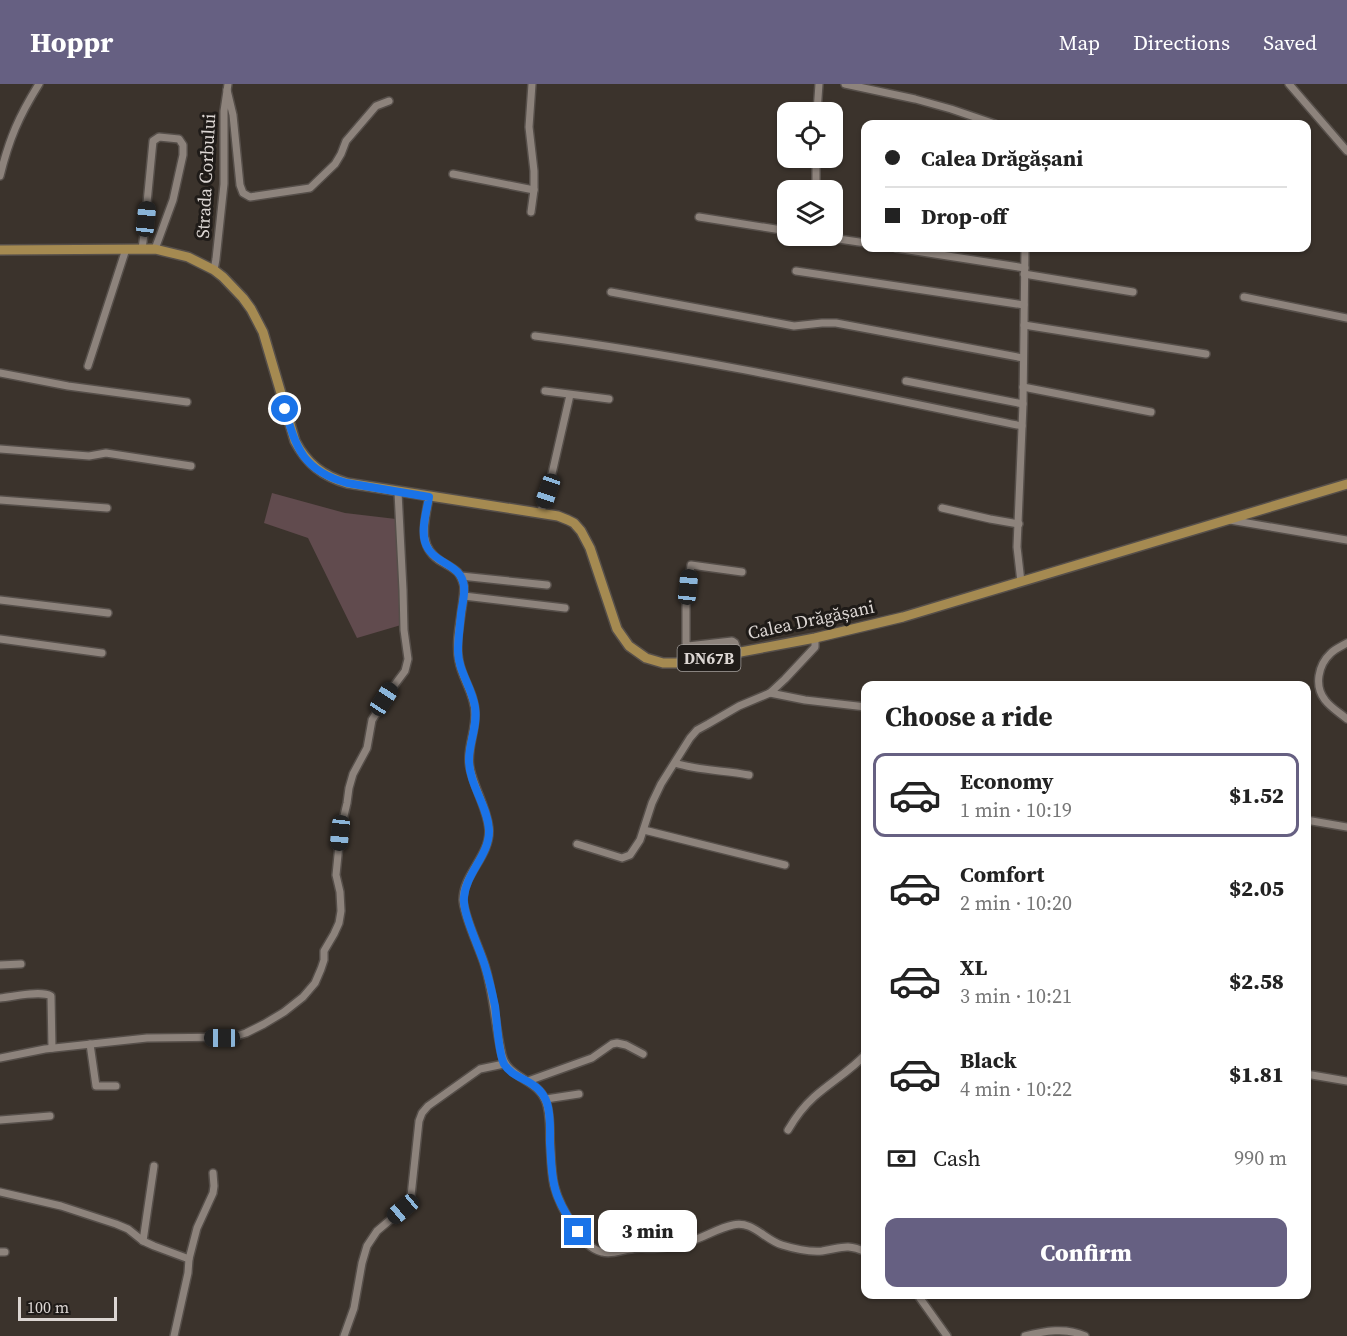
<!DOCTYPE html>
<html lang="en">
<head>
<meta charset="utf-8">
<style>
  :root { --surface:#fff; --page:#f2f2f2; --text:#222; --muted:#767676; --line:#e0e0e0; --accent:#666082 }
  body { margin:0; font-family:"Source Serif 4",serif; background:var(--page); color:var(--text); height:100vh; display:flex; flex-direction:column; font-size:22px; white-space:nowrap }
  * { box-sizing:border-box; margin:0 }
  p { font-size:20px; color:var(--muted) }
  .icon { flex:none; width:33px; height:33px; fill:none; stroke:currentColor; stroke-width:2; stroke-linecap:round; stroke-linejoin:round }
  .map { position:relative; flex:1; overflow:hidden }
  .drawer { position:absolute; left:861px; top:597px; width:450px; height:618px; display:flex; flex-direction:column; background:var(--surface); border-radius:12px; box-shadow:0 2px 4px #0004 }
  .drawer>* { flex:none }
  .top-card { position:absolute; left:861px; top:36px; width:450px; height:132px; border-radius:12px; box-shadow:0 2px 4px #0004; display:grid; align-content:center; height:132px; padding:0 24px; background:var(--surface) }
  .controls { position:absolute; left:777px; top:18px; display:grid; gap:12px }
  .controls a { display:grid; place-items:center; width:66px; height:66px; border-radius:12px; background:var(--surface); box-shadow:0 2px 4px #0004; font-size:30px }
  .scale { position:absolute; left:18px; bottom:15px; width:99px; box-sizing:border-box; padding-left:6px; border:3px solid #dcd6d3; border-top:0; font-size:16px; line-height:21px; white-space:nowrap; color:#dcd6d3; -webkit-text-stroke:4px #1f1b18; paint-order:stroke }
  .end { position:absolute; width:27px; height:27px; margin:-14px; border:8px solid #1a73e8; background:#fff; box-shadow:0 0 0 3px #fff }
  .from { border-radius:50% }
  .bubble { position:absolute; height:42px; border-radius:12px; background:var(--surface); box-shadow:0 2px 4px #0004; font-size:20px; font-weight:800; line-height:42px; text-align:center }
  .car { position:absolute; width:18px; height:36px; margin:-18px -9px; border-radius:8px; box-shadow:0 0 4px 2px #0007; background:linear-gradient(#222 24%,#8ab4d8 0 40%,#222 0 76%,#8ab4d8 0 86%,#222 0) }
  .top-card b { display:flex; align-items:center; gap:21px; height:57px; font-size:22px }
  .top-card b+b { border-top:2px solid var(--line) }
  .top-card i { width:15px; height:15px; background:var(--text) }
  ul { padding:0; list-style:none }
  li { display:flex; align-items:center; gap:18px; height:84px; margin:0 12px 9px; padding:0 12px; border:3px solid transparent; border-radius:12px }
  li div { flex:1 }
  li b { display:block; font-size:22px }
  li em { font-style:normal; font-weight:800 }
  li.on { border-color:var(--accent) }
  li>.icon { width:54px; height:54px; stroke-width:1.5 }
  h2 { padding:0 24px; font-size:27px; line-height:72px }
  .pay { display:flex; align-items:center; gap:15px; height:66px; padding:0 24px; font-size:22px }
  .pay p { margin-inline-start:auto }
  .button { display:flex; gap:12px; margin-top:auto; padding:12px 24px }
  .button a { flex:1; height:69px; border-radius:12px; background:var(--accent); color:#fff; font-size:24px; font-weight:800; line-height:69px; text-align:center }
  header { display:flex; align-items:center; gap:36px; box-sizing:border-box; height:84px; padding:0 30px; background:var(--accent); color:#fff }
  header strong { font-size:28px }
  nav { display:flex; gap:33px; margin-inline-start:auto; font-size:21px }
  .map>svg:first-child { display:block }
</style>
</head>
<body>
<header>
<strong>Hoppr</strong>
<nav><a>Map</a><a>Directions</a><a>Saved</a></nav>
</header>
<div class="map">
<svg width="1347" height="1252" viewBox="0 0 1347 1252">
  <rect width="100%" height="100%" fill="#3b332c"/>
  <path fill="#614b4e" d="M272,409L345,429L396,435L401,541L357,554L308,454L264,439Z"/>
  <g fill="none" stroke-linecap="round" stroke-linejoin="round">
    <defs>
      <g id="minor">
        <path d="M845,0L915,15L951,25L995,40"/>
        <path d="M1289,0L1347,67"/>
        <path d="M227,6L233,31L240,101L243,109L250,113L310,104L335,80L341,70L346,57L376,22L389,17"/>
        <path d="M817,28L819,0"/>
        <path d="M453,90L534,106"/>
        <path d="M0,92C9,55 19,32 39,0"/>
        <path d="M816,103V74"/>
        <path d="M531,128L534,106V87L529,43L532,0"/>
        <path d="M699,133L788,147"/>
        <path d="M818,152L866,159"/>
        <path d="M896,164L1025,184"/>
        <path d="M142,165L144,150L153,57L159,53L179,55L183,61V71L173,116L155,165"/>
        <path d="M214,186L216,175L224,100V27L228,0"/>
        <path d="M796,187L1024,221"/>
        <path d="M1024,190L1133,208"/>
        <path d="M611,208L794,242L822,239H836L1023,274"/>
        <path d="M1244,213L1347,234"/>
        <path d="M1024,241L1206,270"/>
        <path d="M535,252C698,273 861,309 1022,342"/>
        <path d="M88,282L126,165"/>
        <path d="M0,289L68,302L187,318"/>
        <path d="M906,297L1023,320"/>
        <path d="M1023,303L1151,328"/>
        <path d="M545,307L609,315"/>
        <path d="M0,365L89,372L106,369L191,382"/>
        <path d="M429,413C425,437 416,463 442,478C456,486 460,487 464,502C464,526 454,553 459,577C462,595 475,610 475,629C476,647 466,666 470,684C474,704 488,726 489,746C490,772 463,790 463,816C464,833 480,865 485,882C494,912 495,942 502,971C508,996 540,994 547,1021C550,1032 550,1045 550,1056C551,1070 551,1087 554,1101C558,1117 567,1133 576,1146C583,1156 590,1165 602,1168C612,1171 621,1166 631,1165C640,1163 648,1165 657,1164C668,1163 680,1161 691,1157C705,1153 718,1144 733,1141C752,1136 765,1156 782,1161C795,1165 809,1168 822,1167C842,1164 846,1159 866,1168"/>
        <path d="M0,416L107,424"/>
        <path d="M942,424L990,435L1019,440"/>
        <path d="M539,429L544,421L548,407L570,311"/>
        <path d="M1230,436L1347,456"/>
        <path d="M461,492L547,501"/>
        <path d="M1021,498L1017,463L1023,320L1025,164"/>
        <path d="M464,512L565,524"/>
        <path d="M0,516L108,529"/>
        <path d="M0,555L102,569"/>
        <path d="M1347,559C1342,562 1335,565 1331,569C1318,581 1314,602 1325,616C1331,624 1340,629 1347,635"/>
        <path d="M738,568L735,559L732,557L688,562L686,559V522L691,481L742,488"/>
        <path d="M770,609L805,616L866,623"/>
        <path d="M675,679C699,687 725,686 749,691"/>
        <path d="M1306,736L1347,743"/>
        <path d="M644,746L785,781"/>
        <path d="M577,760L622,774L630,771L640,756L652,719L661,700L690,654L697,646L708,640L739,622L770,609L785,595L815,563V554"/>
        <path d="M0,881L21,880"/>
        <path d="M0,914C13,913 40,906 51,912L52,964"/>
        <path d="M90,960L96,1002H116"/>
        <path d="M0,974L45,965L147,954L233,953L246,949L264,940L284,928L303,913L315,899L321,885L324,876V867L334,850L339,839L341,827L340,808L336,791L338,771L340,749L347,719L349,704L353,690L367,664L372,636L393,603L405,587L408,575L404,546L403,506L398,408"/>
        <path d="M1306,990L1347,997"/>
        <path d="M528,997L592,974L612,960L617,959L626,961L643,970"/>
        <path d="M546,1015L579,1010"/>
        <path d="M0,1036L50,1032"/>
        <path d="M788,1046C795,1034 804,1022 814,1013C831,998 850,987 866,970"/>
        <path d="M0,1108L61,1122L116,1140L128,1145L143,1157L154,1162L189,1175"/>
        <path d="M143,1157L154,1082"/>
        <path d="M0,1168H5"/>
        <path d="M917,1210L947,1252"/>
        <path d="M174,1252L188,1189L189,1175L197,1144L213,1109L214,1102L213,1089"/>
        <path d="M344,1252L354,1224L362,1179L367,1162L377,1147L403,1125L411,1112L419,1037L422,1029L428,1022L480,985L504,980"/>
        <path d="M1025,1252C1044,1247 1066,1243 1085,1252"/>
      </g>
      <path id="major" d="M0,166L155,165L188,173L214,186L223,193L243,214L251,225L263,248L295,357C307,380 323,392 347,399L539,429L558,432L568,436L574,439L581,447L590,464L617,545L629,562L646,574L663,579H682L815,554L903,533L1347,400"/>
    </defs>
    <use href="#minor" stroke="#564f4a" stroke-width="10"/>
    <use href="#major" stroke="#564f4a" stroke-width="12"/>
    <use href="#minor" stroke="#8d837c" stroke-width="7"/>
    <use href="#major" stroke="#a58a51" stroke-width="9"/>
  </g>
  <g fill="none" stroke-linecap="round" stroke-linejoin="round">
    <path stroke="#1a73e8" stroke-width="8" d="M285,325C296,365 304,387 347,399L429,413C427,426 421,444 425,458C432,481 462,478 464,503C465,512 462,521 461,530C460,542 458,555 458,567C458,587 472,603 475,623C478,642 469,658 469,676C469,701 488,722 489,746C490,770 466,789 464,813C462,829 480,865 485,882C489,895 492,908 495,922C497,936 498,968 504,980C514,997 538,994 547,1019C551,1031 550,1046 550,1059C551,1072 551,1087 554,1100C557,1117 568,1134 578,1148"/>
  </g>
  <g text-anchor="middle" stroke-width="6" stroke-linejoin="round" paint-order="stroke">
    <rect fill="#1f1b18" stroke="#a39e9b" stroke-width="1.5" x="677.5" y="561" width="63" height="26" rx="4.5"/>
    <g font-size="16" font-weight="bold" fill="#dcd6d3">
      <text x="709" y="580">DN67B</text>
    </g>
    <g font-size="18" fill="#dcd6d3" stroke="#1f1b18">
      <text transform="translate(206 92) rotate(-87)" y="6">Strada Corbului</text>
      <text transform="translate(811 536) rotate(-12)" y="6">Calea Drăgășani</text>
    </g>
  </g>
</svg>
<div class="controls">
<a><svg class="icon" aria-label="locate" viewBox="0 0 24 24"><circle cx="12" cy="12" r="6"/><path d="M12 2v4M12 18v4M2 12h4M18 12h4"/></svg></a>
<a><svg class="icon" aria-label="layers" viewBox="0 0 24 24"><path d="M12 4l9 5-9 5-9-5zM3 14l9 5 9-5"/></svg></a>
</div>
<div class="scale">100 m</div>
<i class="end from" style="left:285px;top:325px"></i>
<i class="end" style="left:578px;top:1148px"></i>
<div class="bubble" style="left:598px;top:1126px;width:99px">3 min</div>
<i class="car" style="left:146px;top:135px;rotate:6deg"></i>
<i class="car" style="left:548px;top:407px;rotate:199deg"></i>
<i class="car" style="left:688px;top:503px;rotate:6deg"></i>
<i class="car" style="left:384px;top:615px;rotate:33deg"></i>
<i class="car" style="left:340px;top:749px;rotate:186deg"></i>
<i class="car" style="left:222px;top:954px;rotate:270deg"></i>
<i class="car" style="left:403px;top:1125px;rotate:230deg"></i>
<div class="top-card">
<b><i class="from"></i>Calea Drăgășani</b>
<b><i></i>Drop-off</b>
</div>
<section class="drawer">
<h2>Choose a ride</h2>
<ul>
<li class="on"><svg class="icon" aria-label="car" viewBox="0 0 24 24"><path d="M5 17H2v-5l4-1 3-4h7l3 4 3 1v5h-3M9 17h6M6 11h13"/><circle cx="7" cy="17" r="2"/><circle cx="17" cy="17" r="2"/></svg><div><b>Economy</b><p>1 min · 10:19</p></div><em>$1.52</em></li>
<li><svg class="icon" aria-label="car" viewBox="0 0 24 24"><path d="M5 17H2v-5l4-1 3-4h7l3 4 3 1v5h-3M9 17h6M6 11h13"/><circle cx="7" cy="17" r="2"/><circle cx="17" cy="17" r="2"/></svg><div><b>Comfort</b><p>2 min · 10:20</p></div><em>$2.05</em></li>
<li><svg class="icon" aria-label="car" viewBox="0 0 24 24"><path d="M5 17H2v-5l4-1 3-4h7l3 4 3 1v5h-3M9 17h6M6 11h13"/><circle cx="7" cy="17" r="2"/><circle cx="17" cy="17" r="2"/></svg><div><b>XL</b><p>3 min · 10:21</p></div><em>$2.58</em></li>
<li><svg class="icon" aria-label="car" viewBox="0 0 24 24"><path d="M5 17H2v-5l4-1 3-4h7l3 4 3 1v5h-3M9 17h6M6 11h13"/><circle cx="7" cy="17" r="2"/><circle cx="17" cy="17" r="2"/></svg><div><b>Black</b><p>4 min · 10:22</p></div><em>$1.81</em></li>
</ul>
<div class="pay"><svg class="icon" aria-label="cash" viewBox="0 0 24 24"><path d="M3 7h18v10H3z"/><circle cx="12" cy="12" r="2"/></svg>Cash<p>990 m</p></div>
<div class="button"><a>Confirm</a></div>
</section>
</div>
</body>
</html>
